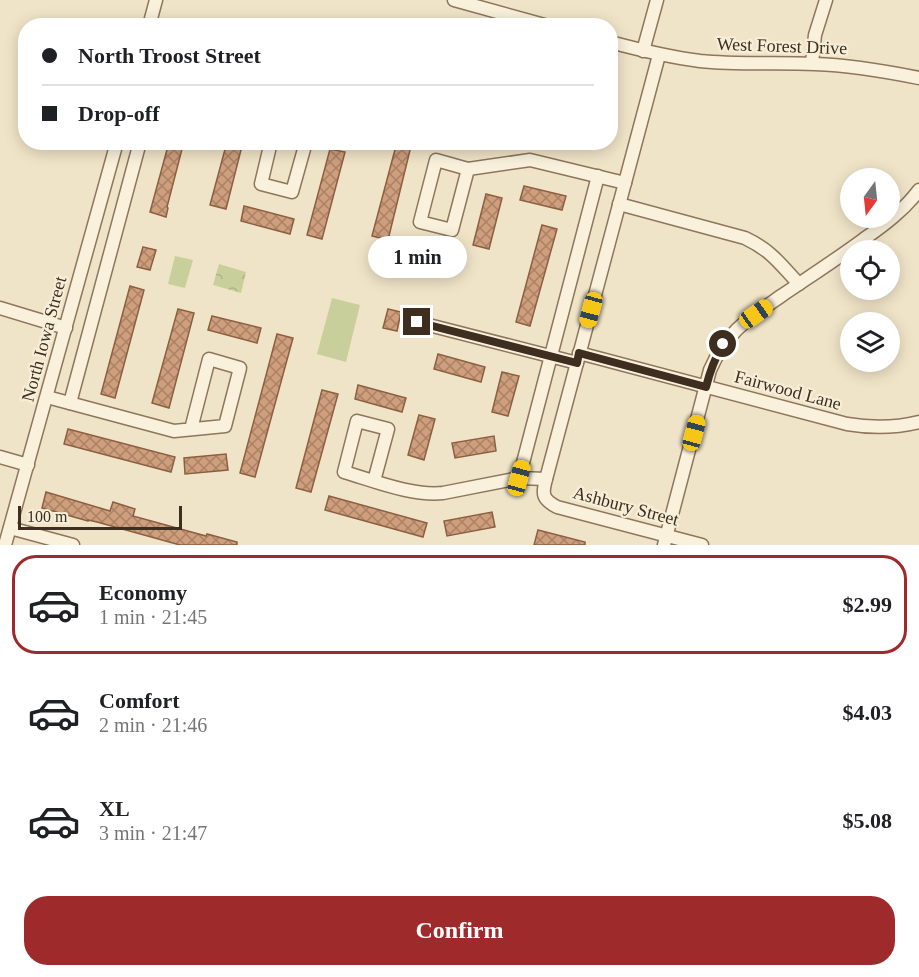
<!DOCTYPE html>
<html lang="en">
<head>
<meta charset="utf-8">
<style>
  :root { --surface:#fff; --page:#f2f2f2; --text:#202124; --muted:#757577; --line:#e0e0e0; --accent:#9e2a2b }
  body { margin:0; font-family:Georgia,serif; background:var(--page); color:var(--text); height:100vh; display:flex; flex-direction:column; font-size:22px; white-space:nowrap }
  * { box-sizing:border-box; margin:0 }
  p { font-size:20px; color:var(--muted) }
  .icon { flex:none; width:33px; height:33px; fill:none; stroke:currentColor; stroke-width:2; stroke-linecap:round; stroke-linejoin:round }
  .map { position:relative; height:545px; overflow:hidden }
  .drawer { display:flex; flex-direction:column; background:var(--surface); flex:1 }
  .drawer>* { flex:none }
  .hud { position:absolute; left:18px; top:18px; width:600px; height:132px; border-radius:24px; box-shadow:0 3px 15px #0003; display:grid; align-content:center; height:132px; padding:0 24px; background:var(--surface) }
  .needle { width:39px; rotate:195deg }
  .controls { position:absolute; left:840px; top:168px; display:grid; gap:12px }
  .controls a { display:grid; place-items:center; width:60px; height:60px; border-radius:50%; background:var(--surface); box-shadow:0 3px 15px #0003; font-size:30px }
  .scale { position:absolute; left:18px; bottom:15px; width:164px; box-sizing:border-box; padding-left:6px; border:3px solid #3d2e20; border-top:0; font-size:16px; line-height:21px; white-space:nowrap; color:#3d2e20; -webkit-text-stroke:4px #f7eed8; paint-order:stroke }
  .end { position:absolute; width:27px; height:27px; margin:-14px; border:8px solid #3d2e20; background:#fff; box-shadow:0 0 0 3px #fff }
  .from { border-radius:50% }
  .bubble { position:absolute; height:42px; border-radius:21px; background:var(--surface); box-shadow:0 3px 15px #0003; font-size:20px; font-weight:700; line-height:42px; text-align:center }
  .car { position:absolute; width:18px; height:36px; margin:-18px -9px; border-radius:8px; box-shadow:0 0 4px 2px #0007; background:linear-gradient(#f5c518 24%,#345 0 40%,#f5c518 0 76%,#345 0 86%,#f5c518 0) }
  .hud b { display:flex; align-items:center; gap:21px; height:57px; font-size:22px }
  .hud b+b { border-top:2px solid var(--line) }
  .hud i { width:15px; height:15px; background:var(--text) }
  ul { padding:10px 0 0; list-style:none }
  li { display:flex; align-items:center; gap:18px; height:99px; margin:0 12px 9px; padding:0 12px; border:3px solid transparent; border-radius:24px }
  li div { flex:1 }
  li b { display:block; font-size:22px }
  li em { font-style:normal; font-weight:700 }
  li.active { border-color:var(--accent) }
  li>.icon { width:54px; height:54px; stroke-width:1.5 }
  .primary-button { display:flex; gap:12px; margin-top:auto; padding:12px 24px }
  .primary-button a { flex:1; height:69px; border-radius:24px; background:var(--accent); color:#fff; font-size:24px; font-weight:700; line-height:69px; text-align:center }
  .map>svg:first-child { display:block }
</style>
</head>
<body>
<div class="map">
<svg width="919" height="545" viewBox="0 0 919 545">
  <defs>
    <pattern id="park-crowns" width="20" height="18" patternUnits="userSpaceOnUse" patternTransform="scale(1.5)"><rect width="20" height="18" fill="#c9cf9b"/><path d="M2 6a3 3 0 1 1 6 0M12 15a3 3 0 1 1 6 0" fill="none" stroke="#aeb285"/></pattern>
    <pattern id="building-cross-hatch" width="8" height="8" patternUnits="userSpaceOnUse" patternTransform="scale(1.5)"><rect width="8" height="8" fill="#cf9f7d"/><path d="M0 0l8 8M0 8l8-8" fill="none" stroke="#a98266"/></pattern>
  </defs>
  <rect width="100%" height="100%" fill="#f0e4c8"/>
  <g fill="#c9cf9b">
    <path d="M175,256L193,260L185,288L168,284Z"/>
    <path d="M332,298L360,305L346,362L317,354Z"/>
  </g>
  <path fill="url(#park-crowns)" d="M219,264L246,272L241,293L213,285Z"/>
  <g fill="url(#building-cross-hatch)" stroke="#8d5f41" stroke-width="1.5">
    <path d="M227,142H243L226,209L210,205Z"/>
    <path d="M397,142H412L388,240L372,236Z"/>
    <path d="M168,146L182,149L167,207L168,208L166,217L150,212Z"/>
    <path d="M330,149L345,152L322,239L307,235Z"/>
    <path d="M524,186L566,196L562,210L520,200Z"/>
    <path d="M486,194L502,198L489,249L473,245Z"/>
    <path d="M244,206L294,219L290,234L241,221Z"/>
    <path d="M542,225L557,229L530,326L516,322Z"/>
    <path d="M408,244L457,257L453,271L405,258Z"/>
    <path d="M143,247L156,250L150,270L137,267Z"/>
    <path d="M130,286L144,290L115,398L101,394Z"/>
    <path d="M178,309L194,313L169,408L152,403Z"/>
    <path d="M388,309L401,312L397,331L383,328Z"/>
    <path d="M212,316L261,328L257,343L208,330Z"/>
    <path d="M277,334L293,338L255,477L240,473Z"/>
    <path d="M438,354L485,367L481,382L434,369Z"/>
    <path d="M502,372L519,376L508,416L492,412Z"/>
    <path d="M358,385L406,398L402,412L355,399Z"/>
    <path d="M322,390L338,394L311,492L296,488Z"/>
    <path d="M419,415L435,419L424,460L408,455Z"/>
    <path d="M68,429L175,457L171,472L64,444Z"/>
    <path d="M494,436L496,451L455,458L452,443Z"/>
    <path d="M226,454L228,470L185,474L184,458Z"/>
    <path d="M46,492L110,511L113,502L135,509L133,516L206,536L207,534L237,542V545H180L97,522L88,520V521L42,508Z"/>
    <path d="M329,496L427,523L423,537L325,510Z"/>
    <path d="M492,512L495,527L447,536L444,521Z"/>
    <path d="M538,530L585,542V545H534Z"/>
  </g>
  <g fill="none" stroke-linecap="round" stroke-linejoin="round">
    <defs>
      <g id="minor">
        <path d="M454,0L548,26"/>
        <path d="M149,26L156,0"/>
        <path d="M610,42C640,50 669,57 700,61C738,65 777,62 815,64C850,65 884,71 919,78"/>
        <path d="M643,51L657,0"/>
        <path d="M659,55L546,479C542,494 542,499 557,507L702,545"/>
        <path d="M812,63L815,35L826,0"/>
        <path d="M271,142L261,184L292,192L306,142"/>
        <path d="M468,169L452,230L420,222L436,160L468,169L530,160L625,183"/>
        <path d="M619,204L745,238C772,251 779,263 799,284"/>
        <path d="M0,308L66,328"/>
        <path d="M417,322L577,363"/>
        <path d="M579,353L847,424C871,428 895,428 919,422"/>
        <path d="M47,397L174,431L225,426L240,368L209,359L191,429"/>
        <path d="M70,403L140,142"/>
        <path d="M0,457L28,465"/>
        <path d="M519,478L598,176"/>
        <path d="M374,481L388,429L357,421L344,472C375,481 411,496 443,493L519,478L546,479"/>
        <path d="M10,528L73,545"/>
        <path d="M5,545L117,142"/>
        <path d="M664,545L710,370C727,331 748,319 781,296C809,277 837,259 864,239C884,225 904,210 919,190"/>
      </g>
    </defs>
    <use href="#minor" stroke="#8d765c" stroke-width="15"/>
    <use href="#minor" stroke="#faf1dc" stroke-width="12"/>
  </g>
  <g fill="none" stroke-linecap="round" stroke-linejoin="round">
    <path stroke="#3d2e20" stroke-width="8" d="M417,322L577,363L579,353L706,387C710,371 715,358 723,344"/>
  </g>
  <g text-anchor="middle" stroke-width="4.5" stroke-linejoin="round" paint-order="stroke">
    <g font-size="18" fill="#3d2e20" stroke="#f7eed8">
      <text transform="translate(782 46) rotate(2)" y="6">West Forest Drive</text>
      <text transform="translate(44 339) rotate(-75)" y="6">North Iowa Street</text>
      <text transform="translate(788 390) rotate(15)" y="6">Fairwood Lane</text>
      <text transform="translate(626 506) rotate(15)" y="6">Ashbury Street</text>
    </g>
  </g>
</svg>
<div class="controls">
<a><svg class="needle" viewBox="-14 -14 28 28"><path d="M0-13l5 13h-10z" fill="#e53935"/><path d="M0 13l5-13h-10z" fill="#757577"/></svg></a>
<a><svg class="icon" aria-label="locate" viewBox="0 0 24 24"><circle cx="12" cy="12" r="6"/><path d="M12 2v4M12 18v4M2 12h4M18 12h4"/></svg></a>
<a><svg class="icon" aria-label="layers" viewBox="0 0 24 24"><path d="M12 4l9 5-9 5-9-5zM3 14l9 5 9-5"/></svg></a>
</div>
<div class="scale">100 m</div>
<i class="end from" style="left:723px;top:344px"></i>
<i class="end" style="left:417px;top:322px"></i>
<div class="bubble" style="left:368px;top:236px;width:99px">1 min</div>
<i class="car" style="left:591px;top:310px;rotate:195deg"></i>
<i class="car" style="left:756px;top:314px;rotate:55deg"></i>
<i class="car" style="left:694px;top:433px;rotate:15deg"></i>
<i class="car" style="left:519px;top:478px;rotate:15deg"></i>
<div class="hud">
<b><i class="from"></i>North Troost Street</b>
<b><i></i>Drop-off</b>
</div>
</div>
<section class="drawer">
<ul>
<li class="active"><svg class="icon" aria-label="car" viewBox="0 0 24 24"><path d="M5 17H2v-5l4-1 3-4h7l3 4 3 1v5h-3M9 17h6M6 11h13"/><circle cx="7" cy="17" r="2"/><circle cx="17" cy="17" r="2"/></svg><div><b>Economy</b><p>1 min · 21:45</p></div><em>$2.99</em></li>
<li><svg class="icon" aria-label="car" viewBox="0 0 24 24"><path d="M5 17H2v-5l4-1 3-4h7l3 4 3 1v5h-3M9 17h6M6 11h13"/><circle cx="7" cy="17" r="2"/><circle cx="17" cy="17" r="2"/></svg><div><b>Comfort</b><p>2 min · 21:46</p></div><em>$4.03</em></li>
<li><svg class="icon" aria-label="car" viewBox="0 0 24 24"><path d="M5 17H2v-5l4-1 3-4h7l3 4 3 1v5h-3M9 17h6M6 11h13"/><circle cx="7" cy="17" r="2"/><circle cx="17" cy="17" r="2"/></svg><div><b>XL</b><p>3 min · 21:47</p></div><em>$5.08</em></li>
</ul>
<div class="primary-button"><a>Confirm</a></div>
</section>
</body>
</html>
